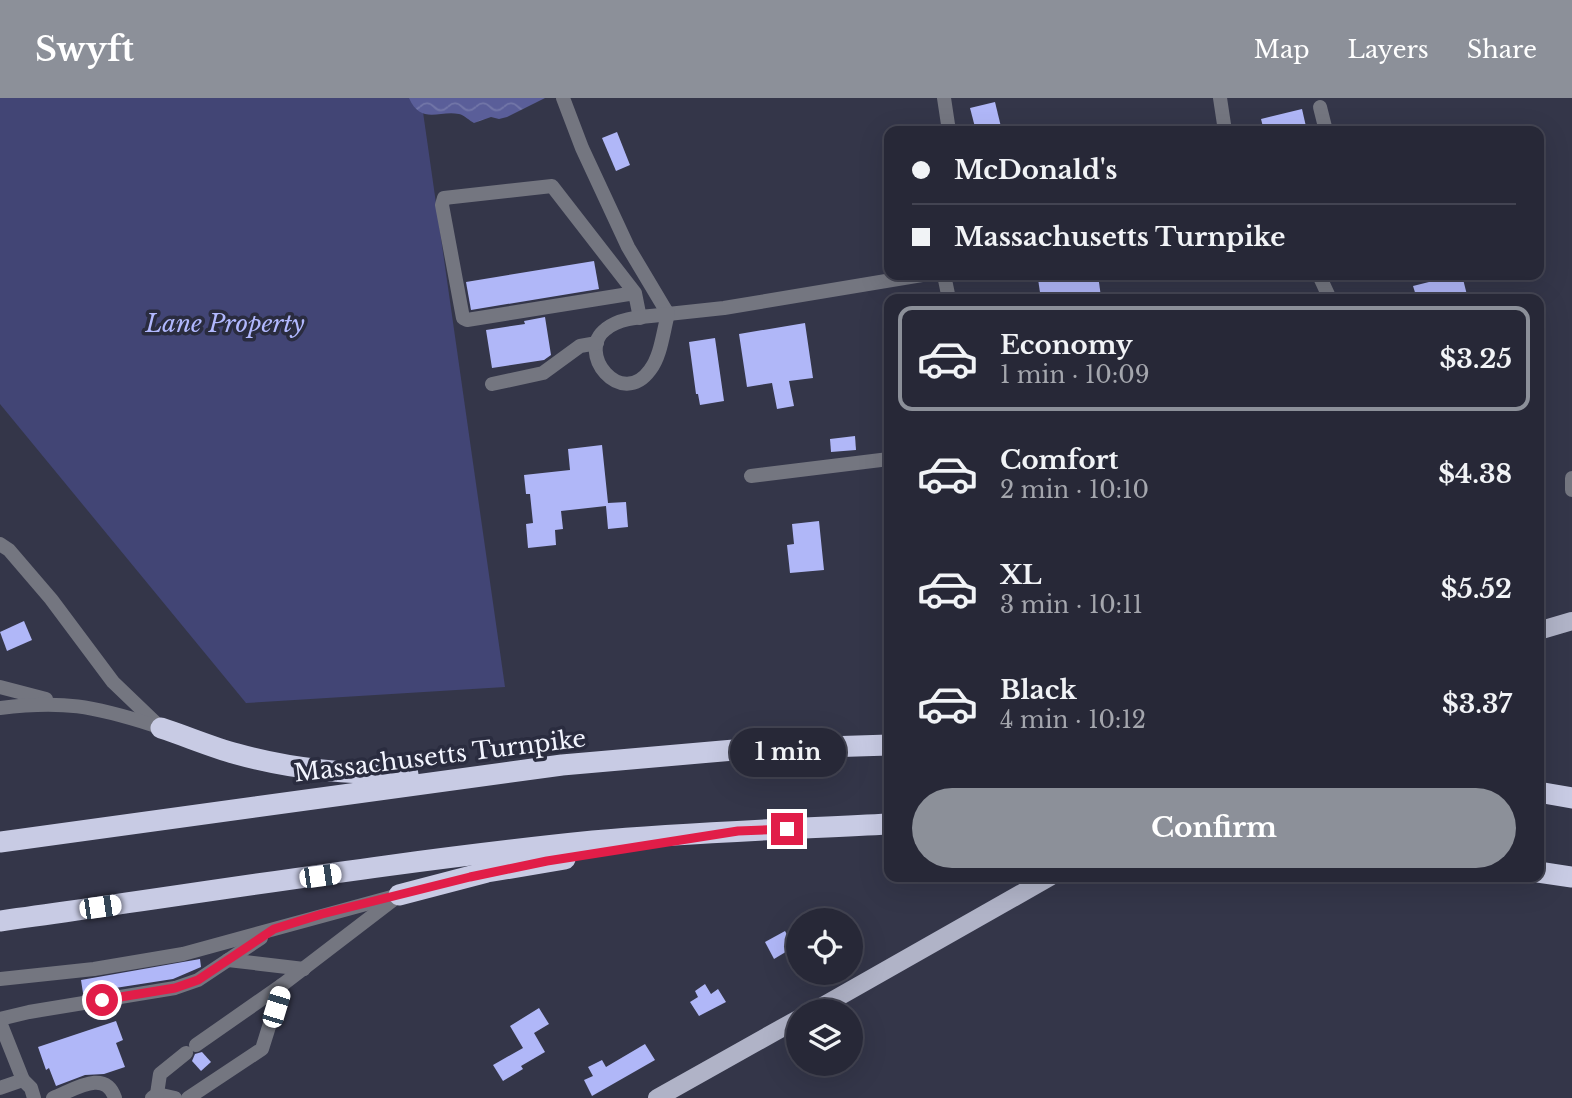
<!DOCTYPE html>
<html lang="en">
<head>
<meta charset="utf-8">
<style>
  :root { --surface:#272837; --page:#333442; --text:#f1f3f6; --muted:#a4a6ad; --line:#434452; --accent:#8c9099 }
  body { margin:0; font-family:"Libre Baskerville",serif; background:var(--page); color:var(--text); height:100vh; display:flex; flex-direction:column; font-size:26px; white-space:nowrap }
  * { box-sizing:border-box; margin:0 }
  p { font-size:23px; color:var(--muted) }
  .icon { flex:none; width:38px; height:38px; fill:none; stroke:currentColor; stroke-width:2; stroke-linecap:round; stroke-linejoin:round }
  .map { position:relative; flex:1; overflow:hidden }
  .side { position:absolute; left:884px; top:196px; width:660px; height:588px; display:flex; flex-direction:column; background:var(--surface); border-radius:14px; box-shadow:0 7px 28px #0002,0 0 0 2px var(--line) }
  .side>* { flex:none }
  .guide { position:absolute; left:884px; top:28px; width:660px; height:154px; border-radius:14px; box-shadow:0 7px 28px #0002,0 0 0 2px var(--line); display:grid; align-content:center; height:154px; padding:0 28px; background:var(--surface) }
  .controls { position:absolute; left:786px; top:810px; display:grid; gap:14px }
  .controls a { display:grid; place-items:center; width:77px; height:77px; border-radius:50%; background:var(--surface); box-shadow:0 7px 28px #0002,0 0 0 2px var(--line); font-size:35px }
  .end { position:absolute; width:32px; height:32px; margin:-16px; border:9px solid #e11d48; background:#fff; box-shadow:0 0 0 4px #fff }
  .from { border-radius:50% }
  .bubble { position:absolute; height:49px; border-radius:24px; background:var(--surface); box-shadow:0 7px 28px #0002,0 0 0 2px var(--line); font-size:23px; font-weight:700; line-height:49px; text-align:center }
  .car { position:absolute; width:21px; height:42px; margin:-21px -10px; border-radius:9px; box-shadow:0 0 5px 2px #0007; background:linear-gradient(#fff 24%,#345 0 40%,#fff 0 76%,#345 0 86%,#fff 0) }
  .guide b { display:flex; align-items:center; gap:24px; height:66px; font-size:26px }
  .guide b+b { border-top:2px solid var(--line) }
  .guide i { width:18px; height:18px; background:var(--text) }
  ul { padding:12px 0 0; list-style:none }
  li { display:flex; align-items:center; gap:21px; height:105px; margin:0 14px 10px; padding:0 14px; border:4px solid transparent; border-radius:14px }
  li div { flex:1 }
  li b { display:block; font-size:26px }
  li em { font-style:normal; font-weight:700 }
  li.on { border-color:var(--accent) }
  li>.icon { width:63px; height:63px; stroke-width:1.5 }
  .primary-button { display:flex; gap:14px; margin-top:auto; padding:14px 28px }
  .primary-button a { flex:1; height:80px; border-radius:42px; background:var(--accent); color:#fff; font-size:28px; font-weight:700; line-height:80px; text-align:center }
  header { display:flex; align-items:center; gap:42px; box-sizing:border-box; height:98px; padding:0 35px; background:var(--accent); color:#fff }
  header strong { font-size:33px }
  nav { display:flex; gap:38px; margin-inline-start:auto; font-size:24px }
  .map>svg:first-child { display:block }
</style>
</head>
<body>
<header>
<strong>Swyft</strong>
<nav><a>Map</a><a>Layers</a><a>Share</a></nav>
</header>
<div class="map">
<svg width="1572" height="1000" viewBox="0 0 1572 1000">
  <defs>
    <pattern id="water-waves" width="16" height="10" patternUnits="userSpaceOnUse" patternTransform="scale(1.75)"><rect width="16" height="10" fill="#5a5e99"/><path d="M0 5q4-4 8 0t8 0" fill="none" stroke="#7276a8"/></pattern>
  </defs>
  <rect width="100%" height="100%" fill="#343649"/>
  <path fill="#424575" d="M0,0H421L505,589L246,605L0,306Z"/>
  <path fill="url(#water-waves)" d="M409,0H545L507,19L499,21L491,19L474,25C470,23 464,17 459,16C439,12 421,27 409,0Z"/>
  <g fill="#b0b7f8">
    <path d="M995,4L1002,33H976L970,10Z"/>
    <path d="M1302,11L1307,33H1264L1261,21Z"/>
    <path d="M617,34L630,67L616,73L602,40Z"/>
    <path d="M594,163L599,191L471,212L466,184Z"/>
    <path d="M1064,177H1098L1101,199L1084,201H1041L1038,181Z"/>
    <path d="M1457,177H1462L1468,201H1417L1413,188Z"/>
    <path d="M545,219L551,257L544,262L492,270L486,232L525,226L524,223Z"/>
    <path d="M805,225L813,280L789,283L794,308L777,311L772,285L747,289L739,236Z"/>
    <path d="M715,240L724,303L700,307L698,296H696L689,244Z"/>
    <path d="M855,338L856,352L831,354L830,341Z"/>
    <path d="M602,347L608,405L626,404L628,429L608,431L606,408L561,413L563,431L555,432L556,447L528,450L526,426L533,425L530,396H526L524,377L570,372L568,351Z"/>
    <path d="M819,423L824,472L790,475L787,447L794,446L792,426Z"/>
    <path d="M24,523L32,542L7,553L0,534Z"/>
    <path d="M785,833L794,849L774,861L765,844Z"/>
    <path d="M200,861L201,869L173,881L83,895L81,882Z"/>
    <path d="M705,886L711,896L718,891L726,904L699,918L690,904L698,899L695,893Z"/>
    <path d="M539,910L549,926L534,935L545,954L521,968L523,971L503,983L493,967L523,950L510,928Z"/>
    <path d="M116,923L123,942L116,945L125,969L104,976L85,977L56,988L49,970L46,972L38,949Z"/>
    <path d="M645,946L655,962L592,998L584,982L593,978L588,969L602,962L606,969Z"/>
    <path d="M202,954L211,964L201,973L192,963L195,956Z"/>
  </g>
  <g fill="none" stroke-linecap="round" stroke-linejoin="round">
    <g stroke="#747680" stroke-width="14">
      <path d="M563,0L582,50L628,149L668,216L724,210L922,177"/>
      <path d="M944,0L949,33"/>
      <path d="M1220,0L1225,33"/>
      <path d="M1320,9L1326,33"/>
      <path d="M944,177L949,201"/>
      <path d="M1319,177L1330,201"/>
      <path d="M635,195L552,88L444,100L442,107L463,220L467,222L635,195L640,220"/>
      <path d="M668,216C663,234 661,258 650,272C621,312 575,254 606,231C622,218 649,219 668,216Z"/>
      <path d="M492,286L543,275L580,248L597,245"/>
      <path d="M751,378L889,361"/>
      <path d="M1572,380V392"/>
      <path d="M0,446L9,452L51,501L113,584L161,630"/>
      <path d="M0,589L46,601"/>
      <path d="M0,610C63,602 93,608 153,627"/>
      <path d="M228,862L304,871"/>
      <path d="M0,881L94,871L183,856L399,797"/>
      <path d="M0,921L29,914L175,890L198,882L261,840"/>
      <path d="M0,924L23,982L0,990"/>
      <path d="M196,947L282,887L393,802"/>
      <path d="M23,982L31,990L34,1000"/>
      <path d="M157,996L175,1000"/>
      <path d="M53,1000C74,992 105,970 115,1000"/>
      <path d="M152,1000L157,996L160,976L186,955"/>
      <path d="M188,1000L262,951L282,887"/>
    </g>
    <g stroke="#b0b3c7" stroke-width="18">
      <path d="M1538,533L1572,523"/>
      <path d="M812,914L1050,779"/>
      <path d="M657,1000L798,921"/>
    </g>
    <g stroke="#c8cbe4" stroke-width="21">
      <path d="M161,630C186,638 211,649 237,656C294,672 349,676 408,676"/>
      <path d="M1538,694L1572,700"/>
      <path d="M0,744L562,667L734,652L889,647"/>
      <path d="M1538,774L1572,779"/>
      <path d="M399,797L487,774L565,761"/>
      <path d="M0,823C197,796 395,763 593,743C691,734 790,731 889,726"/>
    </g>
  </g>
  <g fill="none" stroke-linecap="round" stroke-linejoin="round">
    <path stroke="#e11d48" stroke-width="9" d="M102,902L175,890L198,882L274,831L322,816L470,779L547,763L738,733L787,731"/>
  </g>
  <g text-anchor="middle" stroke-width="7" stroke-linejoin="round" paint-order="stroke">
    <g font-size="24" font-style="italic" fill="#b1b8fe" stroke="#2a2c3f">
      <text x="225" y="234">Lane Property</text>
    </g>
    <g font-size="24" fill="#f2f4fe" stroke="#2a2c3f">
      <text transform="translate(440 658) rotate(-7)" y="8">Massachusetts Turnpike</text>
    </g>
  </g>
</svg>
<div class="controls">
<a><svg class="icon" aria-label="locate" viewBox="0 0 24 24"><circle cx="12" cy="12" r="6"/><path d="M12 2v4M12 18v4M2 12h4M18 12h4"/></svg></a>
<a><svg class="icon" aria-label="layers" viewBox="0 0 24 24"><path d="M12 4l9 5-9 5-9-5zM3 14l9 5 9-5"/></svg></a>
</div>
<i class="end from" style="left:102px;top:902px"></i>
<i class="end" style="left:787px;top:731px"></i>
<div class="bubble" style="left:730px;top:630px;width:116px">1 min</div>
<i class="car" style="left:320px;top:778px;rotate:82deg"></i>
<i class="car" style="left:100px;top:809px;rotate:82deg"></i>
<i class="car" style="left:276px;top:909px;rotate:17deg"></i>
<div class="guide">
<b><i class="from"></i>McDonald's</b>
<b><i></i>Massachusetts Turnpike</b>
</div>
<section class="side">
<ul>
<li class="on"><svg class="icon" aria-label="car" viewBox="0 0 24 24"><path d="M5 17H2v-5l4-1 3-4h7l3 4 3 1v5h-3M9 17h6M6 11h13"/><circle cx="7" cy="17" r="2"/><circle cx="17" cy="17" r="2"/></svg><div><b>Economy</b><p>1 min · 10:09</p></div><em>$3.25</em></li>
<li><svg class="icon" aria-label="car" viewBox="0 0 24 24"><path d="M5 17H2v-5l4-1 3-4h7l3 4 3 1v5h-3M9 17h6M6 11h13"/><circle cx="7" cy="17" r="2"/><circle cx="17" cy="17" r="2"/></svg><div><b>Comfort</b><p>2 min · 10:10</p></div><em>$4.38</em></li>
<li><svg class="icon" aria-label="car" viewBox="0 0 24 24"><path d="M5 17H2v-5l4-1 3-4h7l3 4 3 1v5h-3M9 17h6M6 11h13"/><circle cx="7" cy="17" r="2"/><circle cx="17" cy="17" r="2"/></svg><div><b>XL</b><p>3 min · 10:11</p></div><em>$5.52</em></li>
<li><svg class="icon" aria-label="car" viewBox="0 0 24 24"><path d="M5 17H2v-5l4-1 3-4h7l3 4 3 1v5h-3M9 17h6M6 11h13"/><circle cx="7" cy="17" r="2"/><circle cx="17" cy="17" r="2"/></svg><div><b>Black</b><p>4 min · 10:12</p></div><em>$3.37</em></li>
</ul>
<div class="primary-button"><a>Confirm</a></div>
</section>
</div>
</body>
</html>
